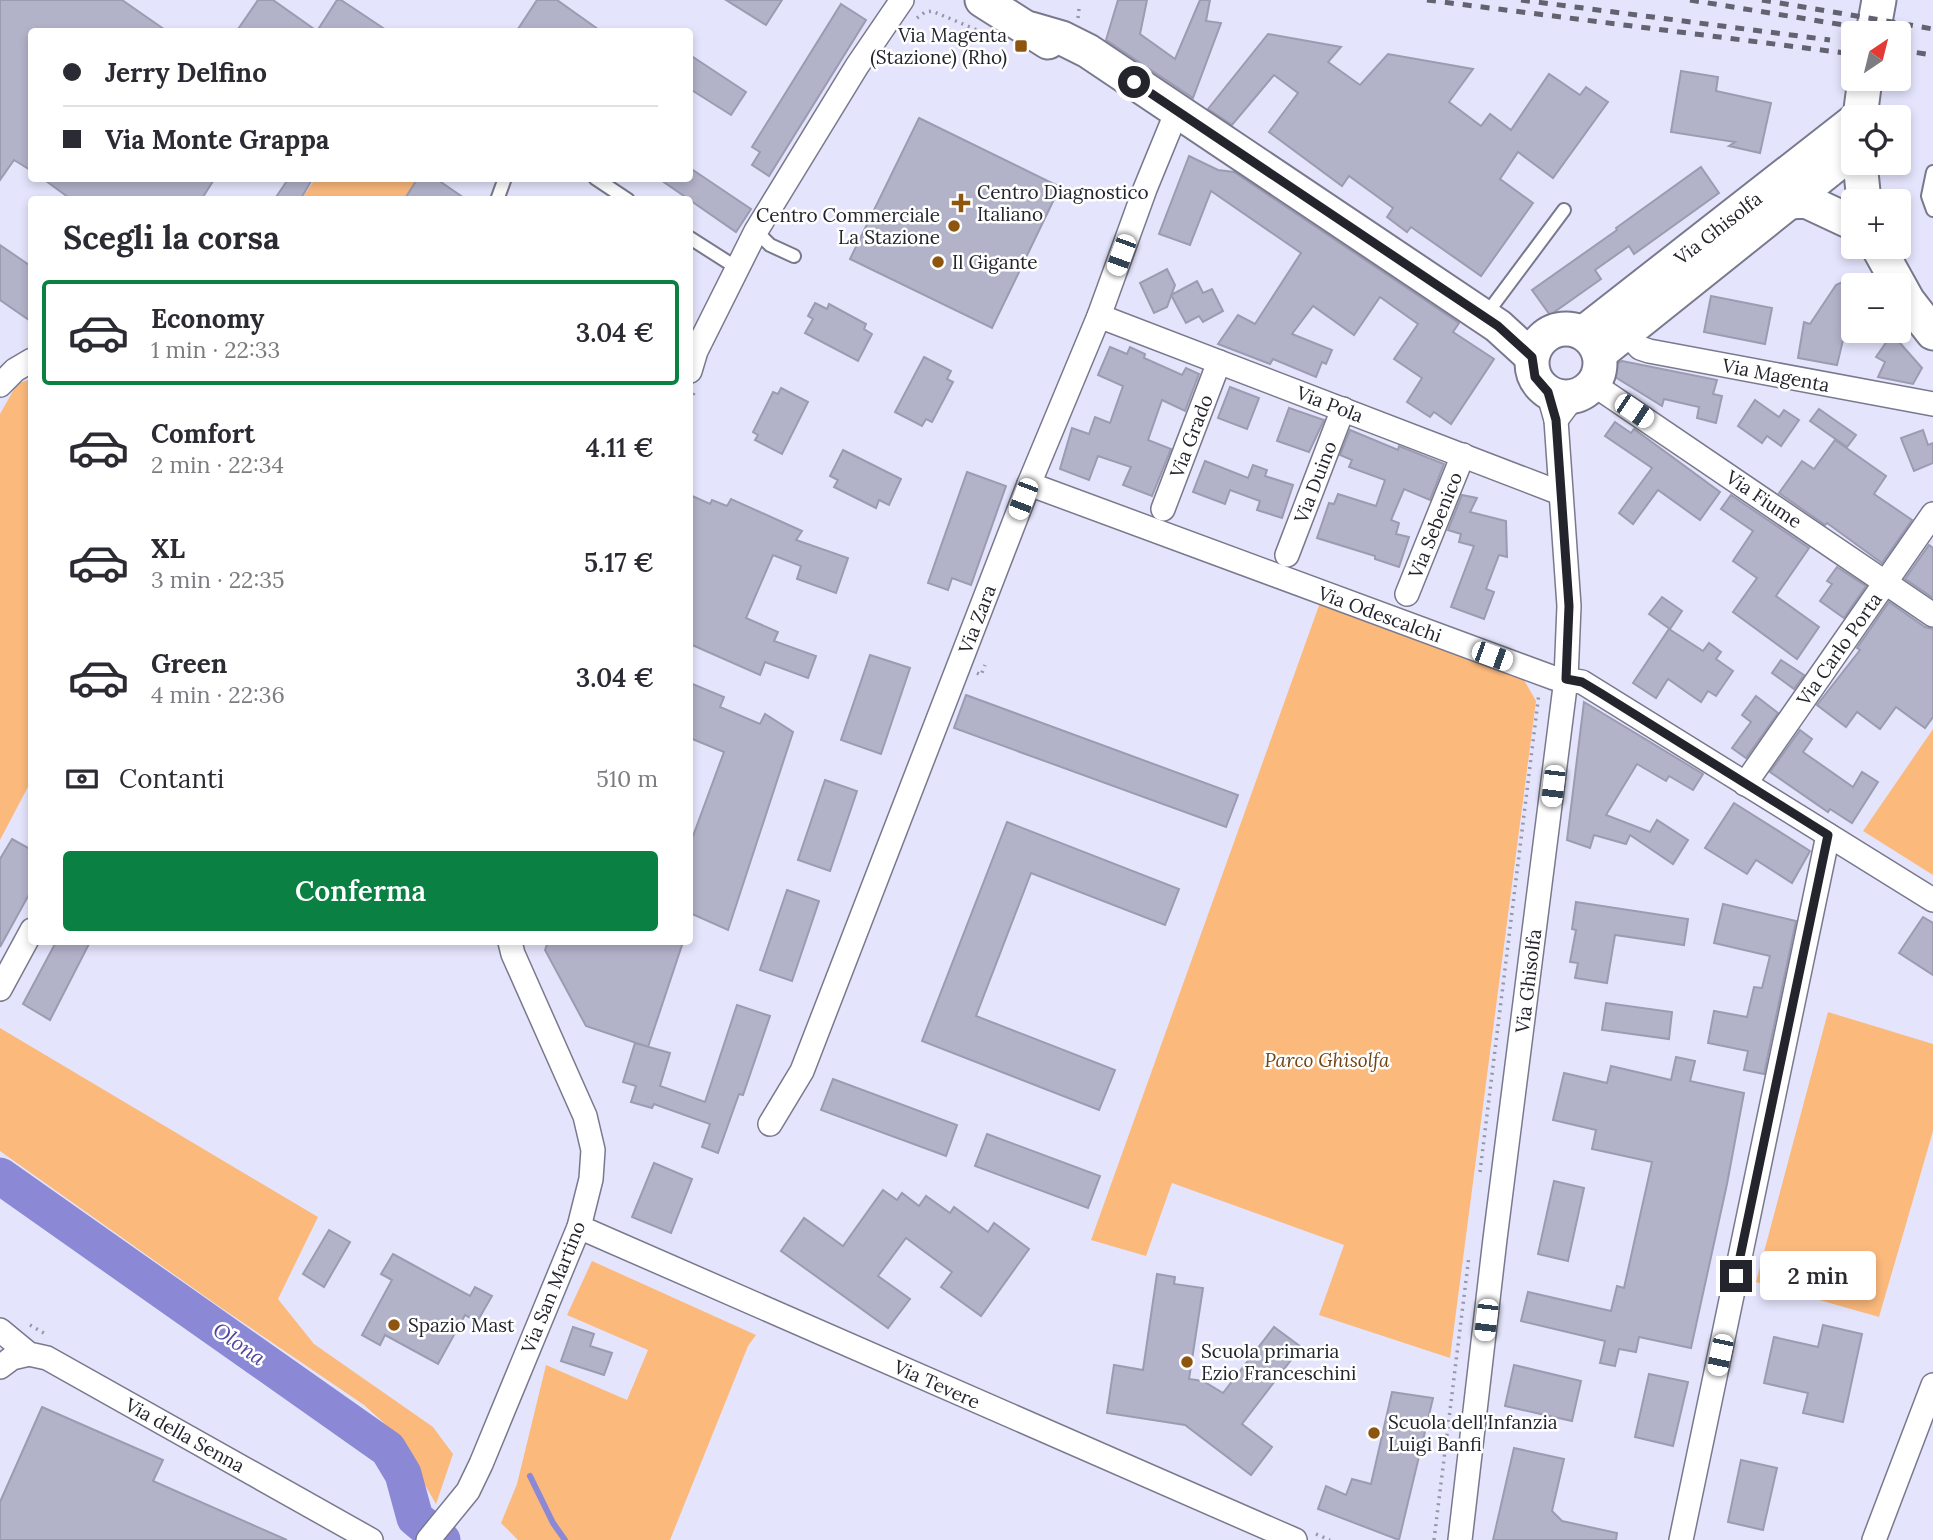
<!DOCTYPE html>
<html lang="it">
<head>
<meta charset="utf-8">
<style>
  :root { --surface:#fff; --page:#f7f7f7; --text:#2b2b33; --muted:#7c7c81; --line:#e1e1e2; --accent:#0b8043 }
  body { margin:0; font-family:Lora,serif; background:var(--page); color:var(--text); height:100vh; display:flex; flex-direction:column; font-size:26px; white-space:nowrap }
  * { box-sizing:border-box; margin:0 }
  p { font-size:23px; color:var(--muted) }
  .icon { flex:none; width:38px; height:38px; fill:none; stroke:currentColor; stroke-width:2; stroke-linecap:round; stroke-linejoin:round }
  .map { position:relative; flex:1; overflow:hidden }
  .side { position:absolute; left:28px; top:196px; width:665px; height:749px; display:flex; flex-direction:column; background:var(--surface); border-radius:7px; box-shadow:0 4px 10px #0003 }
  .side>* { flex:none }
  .guide { position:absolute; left:28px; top:28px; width:665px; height:154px; border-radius:7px; box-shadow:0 4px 10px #0003; display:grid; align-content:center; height:154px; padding:0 35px; background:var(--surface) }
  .needle { width:46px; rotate:35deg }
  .tools { position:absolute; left:1841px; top:21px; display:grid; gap:14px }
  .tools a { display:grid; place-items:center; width:70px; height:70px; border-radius:7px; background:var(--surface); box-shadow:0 4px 10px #0003; font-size:35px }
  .end { position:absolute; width:32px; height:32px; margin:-16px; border:9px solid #24242d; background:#fff; box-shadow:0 0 0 4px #fff }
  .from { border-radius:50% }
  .bubble { position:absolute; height:49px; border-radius:7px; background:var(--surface); box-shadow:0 4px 10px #0003; font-size:23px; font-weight:600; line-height:49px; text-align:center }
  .car { position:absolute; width:21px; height:42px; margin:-21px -10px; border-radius:9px; box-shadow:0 0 5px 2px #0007; background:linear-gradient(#fff 24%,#345 0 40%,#fff 0 76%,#345 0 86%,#fff 0) }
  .guide b { display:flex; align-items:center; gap:24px; height:66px; font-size:26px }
  .guide b+b { border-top:2px solid var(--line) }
  .guide i { width:18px; height:18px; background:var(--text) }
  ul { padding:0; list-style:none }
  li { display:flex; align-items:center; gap:21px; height:105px; margin:0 14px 10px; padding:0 21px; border:4px solid transparent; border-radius:7px }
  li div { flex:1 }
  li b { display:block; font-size:26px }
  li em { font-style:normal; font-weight:600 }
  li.current { border-color:var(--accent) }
  li>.icon { width:63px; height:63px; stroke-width:1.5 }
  h2 { padding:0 35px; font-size:32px; line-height:84px }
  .pay { display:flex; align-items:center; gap:18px; height:77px; padding:0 35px; font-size:26px }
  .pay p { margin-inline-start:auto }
  .cta { display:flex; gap:14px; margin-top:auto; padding:14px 35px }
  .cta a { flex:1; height:80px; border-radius:7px; background:var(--accent); color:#fff; font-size:28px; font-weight:600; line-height:80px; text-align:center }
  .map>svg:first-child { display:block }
</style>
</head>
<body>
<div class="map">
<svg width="1933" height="1540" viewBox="0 0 1933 1540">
  <rect width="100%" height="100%" fill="#e4e5fc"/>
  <g fill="#fbb97c">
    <path d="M315,179H418L404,199L301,200Z"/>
    <path d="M31,379V781L0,840V414L17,384Z"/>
    <path d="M1321,600L1524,680L1536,701L1450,1358L1319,1315L1344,1245L1172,1183L1146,1256L1091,1240Z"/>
    <path d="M1933,729V875L1863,831Z"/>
    <path d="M1828,1012L1933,1044V1131L1879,1317L1756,1282Z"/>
    <path d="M0,1028L318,1217L278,1299L314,1344L433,1427L453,1454L436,1504L395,1433L364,1405L217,1305L0,1151Z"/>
    <path d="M592,1261L756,1335L748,1346L670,1540H518L501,1523L517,1484L546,1365L627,1400L648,1350L567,1315Z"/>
  </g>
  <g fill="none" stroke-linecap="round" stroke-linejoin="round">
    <path stroke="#8b88d5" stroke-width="6" d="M530,1476L553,1523L565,1540"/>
    <path stroke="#8b88d5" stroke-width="37" d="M0,1176L388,1449L403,1474L415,1518L442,1540"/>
  </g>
  <g fill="#b2b3c9" stroke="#9b9bb1" stroke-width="2">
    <path d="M0,0H122L168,32H32V171L14,160L0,180Z"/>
    <path d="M258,0H273L317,31L337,0H341L389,32H236Z"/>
    <path d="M537,0H557L602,32H516Z"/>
    <path d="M726,0H782L766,25Z"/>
    <path d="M1118,0H1147L1140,34L1175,59L1200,0H1210L1206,21L1221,23L1193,98L1106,40Z"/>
    <path d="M841,4L866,20L769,176L752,165L760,152L752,147Z"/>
    <path d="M1268,34L1341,47L1328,62L1360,85L1388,54L1473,69L1449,102L1481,126L1490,114L1511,130L1549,74L1580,95L1586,87L1608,102L1553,178L1518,152L1500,179L1533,203L1481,276L1411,227L1407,232L1387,217L1393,208L1349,176L1342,186L1269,132L1298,93L1274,75L1232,125L1208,109Z"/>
    <path d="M690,55L746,92L731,115L690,89Z"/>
    <path d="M1681,71L1718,77L1716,91L1771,103L1760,153L1729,146L1735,142L1671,132Z"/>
    <path d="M919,118L1060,187L992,328L850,259Z"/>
    <path d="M1189,156L1218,170L1234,172L1459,323L1453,332L1494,359L1451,424L1434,412L1430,417L1407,402L1422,378L1394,359L1418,324L1380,297L1354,335L1313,306L1292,334L1332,350L1326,364L1322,362L1316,377L1273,359L1270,364L1218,344L1238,315L1255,324L1301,253L1211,191L1190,245L1159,234Z"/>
    <path d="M1701,167L1719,193L1634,254L1629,246L1595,270L1601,279L1550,315L1532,290L1617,230L1616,228Z"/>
    <path d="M690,168L751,209L736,232L658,178H690Z"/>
    <path d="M42,178H215L201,200H72Z"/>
    <path d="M289,178H313L300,200H274Z"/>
    <path d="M418,178H435L467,200H404Z"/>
    <path d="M0,245L32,267V322L0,300Z"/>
    <path d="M1167,269L1175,285L1167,307L1154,313L1140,283Z"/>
    <path d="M1853,277V317L1843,340L1837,365L1798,358L1804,322L1810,324L1836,285Z"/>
    <path d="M1197,281L1203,293L1212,289L1223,311L1203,322L1199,316L1186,323L1171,295Z"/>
    <path d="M1711,296L1772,308L1765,344L1704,332Z"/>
    <path d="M815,303L827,309L829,304L866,324L864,329L872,334L858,361L805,333L813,319L808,316Z"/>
    <path d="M1892,334L1922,368L1913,384L1878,377L1885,362L1876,357Z"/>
    <path d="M1110,347L1127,354L1130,347L1145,354L1144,358L1182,375L1186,368L1199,374L1185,411L1162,400L1148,440L1171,449L1152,496L1123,485L1131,467L1098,456L1089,480L1060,469L1072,428L1089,434L1095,417L1110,423L1123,386L1098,375Z"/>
    <path d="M924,357L951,371L947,379L953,382L932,422L926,419L922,426L895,412Z"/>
    <path d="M1622,361L1717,380L1713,394L1722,396L1716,423L1697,418L1699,407L1664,399L1662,406L1612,375L1615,365Z"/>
    <path d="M1230,387L1259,398L1247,429L1218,418Z"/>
    <path d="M781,388L808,402L782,454L755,440L758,435L753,432L773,392L778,394Z"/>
    <path d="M1755,400L1779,417L1784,410L1799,420L1781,446L1767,436L1762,443L1738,426Z"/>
    <path d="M1289,408L1324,420L1309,452L1277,441Z"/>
    <path d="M1819,409L1856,435L1847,447L1810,421Z"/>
    <path d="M1615,422L1631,433L1634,429L1720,492L1700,520L1658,490L1633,524L1619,513L1652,468L1605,436Z"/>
    <path d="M1350,430L1398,450L1399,446L1444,464L1430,500L1404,489L1391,520L1399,523L1396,534L1409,537L1399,567L1375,559V556L1317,538L1329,503L1334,504L1338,494L1376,506L1385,480L1349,467L1352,460L1340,455Z"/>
    <path d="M1923,430L1928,445L1933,443V463L1914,471L1901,438Z"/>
    <path d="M1835,440L1886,476L1874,494L1912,520L1882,563L1827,523L1825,525L1779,493L1802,461L1814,469Z"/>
    <path d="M843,450L901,479L889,505L879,500L876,508L834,487L838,480L830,476Z"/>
    <path d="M1205,461L1248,478L1253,465L1267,470L1265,476L1293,485L1282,518L1257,510L1260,501L1230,490L1225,504L1193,492Z"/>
    <path d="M967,472L1006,486L971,585L952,578L948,590L928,583Z"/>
    <path d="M690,495L710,504L712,500L727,506L731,499L802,531L796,540L848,558L836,593L797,579L801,566L773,555L746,618L778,632L774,641L816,656L808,678L765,662L760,675L690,644Z"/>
    <path d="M1462,495L1477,498L1470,512L1506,521L1507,557L1499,555L1486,589L1494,592L1484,619L1451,607L1474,546L1459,542L1461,534L1448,530Z"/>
    <path d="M1731,495L1809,548L1776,596L1819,627L1797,659L1733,612L1757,578L1733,561L1753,531L1721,509Z"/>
    <path d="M1929,545L1933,548V598L1905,579Z"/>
    <path d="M1837,567L1866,586L1844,618L1820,601L1832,584L1827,581Z"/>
    <path d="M1662,597L1682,611L1670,629L1649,614Z"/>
    <path d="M1889,602L1925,627L1933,629V717L1925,728L1896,707L1880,729L1857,712L1846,727L1817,705L1860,650L1857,648Z"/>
    <path d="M1669,629L1703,651L1709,643L1721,652L1716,659L1733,671L1716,696L1708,691L1701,702L1668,679L1656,698L1633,683Z"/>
    <path d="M870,655L910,668L881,754L841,740Z"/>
    <path d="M1781,660L1804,675L1794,689L1772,673Z"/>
    <path d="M690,683L724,697L720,707L760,724L765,714L793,732L728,930L690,913V835L693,836L724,752L690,738Z"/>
    <path d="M966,695L1238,795L1226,827L954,728Z"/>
    <path d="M1756,696L1778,713L1746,758L1732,748L1751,722L1742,715Z"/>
    <path d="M1584,702L1703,774L1693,790L1669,776L1666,781L1637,764L1606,815L1650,832L1657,820L1688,840L1673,864L1630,835L1626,844L1594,835L1590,848L1567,840Z"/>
    <path d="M1800,730L1812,739L1803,752L1853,787L1862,772L1878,782L1852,823L1830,809L1828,812L1770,772Z"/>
    <path d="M825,780L857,791L830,871L798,860Z"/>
    <path d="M1734,803L1810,851L1792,883L1756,860L1747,874L1705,848Z"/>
    <path d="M1007,822L1179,889L1165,925L1031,873L976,1016L1115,1070L1099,1110L922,1041Z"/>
    <path d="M12,839L32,850V889L0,947V859Z"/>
    <path d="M787,890L819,901L792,981L760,970Z"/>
    <path d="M1576,902L1688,919L1684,945L1615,935L1607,983L1575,978L1578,963L1570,962L1576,930L1572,929Z"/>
    <path d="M1723,904L1796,921L1764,1074L1744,1070L1748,1051L1708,1043L1714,1011L1747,1017L1754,987L1762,988L1770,956L1714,943Z"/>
    <path d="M1923,917L1933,923V975L1899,953Z"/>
    <path d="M56,942H90L50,1020L23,1004Z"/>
    <path d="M548,942H683L648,1047L586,1026L545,950Z"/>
    <path d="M1606,1003L1672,1012L1669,1039L1602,1030Z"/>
    <path d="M737,1005L770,1016L743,1095L739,1094L718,1153L702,1147L710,1124L654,1104L652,1108L631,1102L636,1086L623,1082L635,1043L670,1053L660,1086L705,1102Z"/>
    <path d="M1676,1057L1695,1061L1690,1081L1744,1093L1727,1184L1691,1348L1639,1337L1636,1352L1619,1349L1615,1366L1600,1363L1605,1341L1521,1321L1528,1292L1611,1311L1617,1286L1624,1288L1652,1162L1592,1149L1596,1130L1553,1120L1564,1073L1607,1083L1611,1066L1671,1080Z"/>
    <path d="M833,1079L957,1125L946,1156L821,1110Z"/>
    <path d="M987,1134L1100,1176L1088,1208L975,1166Z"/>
    <path d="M654,1163L692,1179L671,1233L632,1217Z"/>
    <path d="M1554,1181L1584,1188L1568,1261L1538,1254Z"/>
    <path d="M883,1190L897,1200L902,1193L919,1206L926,1196L950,1213L954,1207L988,1232L994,1223L1029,1249L981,1316L941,1287L952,1272L906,1238L878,1276L910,1299L888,1328L781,1251L804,1218L843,1246Z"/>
    <path d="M329,1230L350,1242L324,1287L303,1274Z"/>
    <path d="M393,1254L470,1296L475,1287L492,1296L477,1322L465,1315L438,1364L385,1335L380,1345L362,1335L392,1280L381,1274Z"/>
    <path d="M1157,1274L1175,1277L1174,1284L1203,1288L1189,1379L1203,1381L1223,1393L1274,1327L1301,1347L1242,1424L1272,1447L1251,1475L1185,1425L1107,1413L1114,1365L1143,1370Z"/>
    <path d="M1823,1325L1862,1334L1843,1422L1803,1413L1808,1393L1764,1383L1774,1337L1818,1347Z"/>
    <path d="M573,1327L594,1334L590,1346L612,1353L604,1375L561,1361Z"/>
    <path d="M1514,1365L1581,1381L1572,1421L1505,1406Z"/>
    <path d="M1649,1374L1688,1382L1673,1446L1635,1437Z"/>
    <path d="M1392,1392L1433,1398L1399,1540L1318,1509L1326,1486L1346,1495L1352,1479L1371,1484Z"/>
    <path d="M42,1407L163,1460L153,1481L287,1540H0V1502Z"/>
    <path d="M1514,1448L1564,1459L1552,1511L1562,1521L1617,1533L1616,1540H1493Z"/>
    <path d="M1741,1460L1777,1468L1763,1530L1728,1522Z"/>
  </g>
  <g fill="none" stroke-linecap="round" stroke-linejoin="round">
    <defs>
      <g id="lane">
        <path d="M1933,172L1928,196L1933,210"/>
        <path d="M595,178L628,200"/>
        <path d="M497,200L505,178"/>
        <path d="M756,231L770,245L794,256"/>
        <path d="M690,238L737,268"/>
        <path d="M1485,316L1564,210"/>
      </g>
      <g id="street">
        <path d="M1099,316L1560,493"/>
        <path d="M1626,333L1640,348L1649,351L1933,404"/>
        <path d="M690,371L696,351L756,231L857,66L902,0"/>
        <path d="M1593,384L1933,615"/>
        <path d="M0,385L15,370L32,360"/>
        <path d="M1556,420L1574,396"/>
        <path d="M1029,484L1554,678L1582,682L1933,900"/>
        <path d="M1163,509L1219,362"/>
        <path d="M1287,555L1343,409"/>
        <path d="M1407,594L1463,455"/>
        <path d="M1745,784L1933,514"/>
        <path d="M0,989L32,930"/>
        <path d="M770,1124L802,1071L1029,484L1099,316L1145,189L1177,111"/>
        <path d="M579,1227L1295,1540"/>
        <path d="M0,1330L29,1354L47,1358L371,1540"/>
        <path d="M0,1367L12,1358L29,1354"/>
        <path d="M428,1540L468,1491L481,1464L579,1227L591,1179L593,1150L585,1116L513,954L510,942"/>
        <path d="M1460,1540L1495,1239L1566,679L1569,606L1556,420L1548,392"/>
        <path d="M1681,1540L1828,835"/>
        <path d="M1874,1540L1933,1385"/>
      </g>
      <g id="secondary">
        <path d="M982,0L1048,42"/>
        <path d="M1031,29L1062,38L1088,51L1498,326L1532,357"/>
        <path d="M1873,33L1879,0"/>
        <path d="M1860,117L1865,79"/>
        <path d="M1860,163L1864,201"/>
        <path d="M1790,202L1806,201L1853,223"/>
        <path d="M1878,247L1908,301L1933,333"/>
        <circle cx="1566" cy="363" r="34"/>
        <path d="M1583,333L1853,122"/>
        <path d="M1599,354L1853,151"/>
      </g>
    </defs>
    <use href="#lane" stroke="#79798e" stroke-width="16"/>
    <use href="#street" stroke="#79798e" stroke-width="26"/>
    <use href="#secondary" stroke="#79798e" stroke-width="37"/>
    <g stroke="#9596a7" stroke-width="3.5" stroke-dasharray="2 5" stroke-linecap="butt">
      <path d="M917,18L925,12L932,11L977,30"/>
      <path d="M1078,18L1079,9"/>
      <path d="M690,401L695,391"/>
      <path d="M977,673L981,675L985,665"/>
      <path d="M1480,1172L1539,693"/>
      <path d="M30,1325L47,1335"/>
      <path d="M1316,1534L1330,1540"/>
      <path d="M1434,1540L1469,1256"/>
    </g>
    <use href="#lane" stroke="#fff" stroke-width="12"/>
    <use href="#street" stroke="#fff" stroke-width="23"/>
    <use href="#secondary" stroke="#fff" stroke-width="33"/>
    <g stroke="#626270" stroke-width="5" stroke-dasharray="9 9" stroke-linecap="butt">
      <path d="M1427,0L1853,54"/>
      <path d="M1521,0L1830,40"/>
      <path d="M1690,0L1893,33"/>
      <path d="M1762,0L1933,29"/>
      <path d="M1899,50L1933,55"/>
    </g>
  </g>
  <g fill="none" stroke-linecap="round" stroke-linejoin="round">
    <path stroke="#24242d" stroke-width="9" d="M1134,82L1498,326L1532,357L1535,377L1548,392L1556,420L1569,606L1566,679L1582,682L1602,694L1828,835L1736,1276"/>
  </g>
  <g fill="#8e550f" stroke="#fff" stroke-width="2.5">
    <rect x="1014" y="39" width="14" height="14" rx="3.5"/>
    <path d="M957.5 192.5h7v7h7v7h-7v7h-7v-7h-7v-7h7z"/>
    <circle cx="954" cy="226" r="7"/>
    <circle cx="938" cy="262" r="7"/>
    <circle cx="394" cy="1325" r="7"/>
    <circle cx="1187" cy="1362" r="7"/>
    <circle cx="1374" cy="1433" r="7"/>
  </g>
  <g text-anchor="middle" stroke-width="5" stroke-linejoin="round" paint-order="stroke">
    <g font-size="19" fill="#24242d" stroke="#fff" text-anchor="start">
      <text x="1007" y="42" text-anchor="end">Via Magenta<tspan x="1007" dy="22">(Stazione) (Rho)</tspan></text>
      <text x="977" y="199">Centro Diagnostico<tspan x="977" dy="22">Italiano</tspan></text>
      <text x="940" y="222" text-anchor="end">Centro Commerciale<tspan x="940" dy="22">La Stazione</tspan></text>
      <text x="952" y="269">Il Gigante</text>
      <text x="408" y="1332">Spazio Mast</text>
      <text x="1201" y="1358">Scuola primaria<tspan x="1201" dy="22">Ezio Franceschini</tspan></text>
      <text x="1388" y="1429">Scuola dell'Infanzia<tspan x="1388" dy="22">Luigi Banfi</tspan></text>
    </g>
    <g font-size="19" fill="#24242d" stroke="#fff">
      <text transform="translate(1718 228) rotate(-38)" y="7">Via Ghisolfa</text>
      <text transform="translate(1776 375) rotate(11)" y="7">Via Magenta</text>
      <text transform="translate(1330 404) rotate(21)" y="7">Via Pola</text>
      <text transform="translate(1191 436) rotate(-69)" y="7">Via Grado</text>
      <text transform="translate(1315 482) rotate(-69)" y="7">Via Duino</text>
      <text transform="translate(1764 499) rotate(34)" y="7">Via Fiume</text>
      <text transform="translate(1435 525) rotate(-68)" y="7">Via Sebenico</text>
      <text transform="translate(1380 614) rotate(20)" y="7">Via Odescalchi</text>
      <text transform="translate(977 619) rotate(-69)" y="7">Via Zara</text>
      <text transform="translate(1839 649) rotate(-55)" y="7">Via Carlo Porta</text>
      <text transform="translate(1528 981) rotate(-83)" y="7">Via Ghisolfa</text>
      <text transform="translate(553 1287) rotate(-68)" y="7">Via San Martino</text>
      <text transform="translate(937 1384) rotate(24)" y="7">Via Tevere</text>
      <text transform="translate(185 1435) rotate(29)" y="7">Via della Senna</text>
    </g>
    <g font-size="19" font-style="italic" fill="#714514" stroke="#fff">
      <text x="1327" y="1067">Parco Ghisolfa</text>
    </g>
    <g font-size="21" font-style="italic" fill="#5145a2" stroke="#fff">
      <text transform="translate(239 1344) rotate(35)" y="7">Olona</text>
    </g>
  </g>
</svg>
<div class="tools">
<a><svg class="needle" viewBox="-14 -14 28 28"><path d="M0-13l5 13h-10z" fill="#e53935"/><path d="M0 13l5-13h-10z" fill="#7c7c81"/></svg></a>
<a><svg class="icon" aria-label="locate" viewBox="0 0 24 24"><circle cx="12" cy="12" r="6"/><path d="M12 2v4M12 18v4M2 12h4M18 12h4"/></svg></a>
<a>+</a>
<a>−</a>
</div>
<i class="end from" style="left:1134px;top:82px"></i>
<i class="end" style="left:1736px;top:1276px"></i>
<div class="bubble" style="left:1760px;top:1251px;width:116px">2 min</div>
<i class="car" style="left:1121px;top:255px;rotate:200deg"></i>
<i class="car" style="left:1634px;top:411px;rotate:124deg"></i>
<i class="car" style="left:1023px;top:499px;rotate:201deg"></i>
<i class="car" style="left:1492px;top:656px;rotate:110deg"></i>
<i class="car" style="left:1553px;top:786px;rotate:187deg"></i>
<i class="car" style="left:1486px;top:1320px;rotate:187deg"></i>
<i class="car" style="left:1720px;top:1355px;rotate:192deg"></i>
<div class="guide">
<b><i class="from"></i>Jerry Delfino</b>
<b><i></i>Via Monte Grappa</b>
</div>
<section class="side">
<h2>Scegli la corsa</h2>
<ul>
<li class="current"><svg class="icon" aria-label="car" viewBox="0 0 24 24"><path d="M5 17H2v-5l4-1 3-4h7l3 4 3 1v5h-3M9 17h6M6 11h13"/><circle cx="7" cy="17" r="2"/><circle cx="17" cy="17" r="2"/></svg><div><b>Economy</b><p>1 min · 22:33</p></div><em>3.04 €</em></li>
<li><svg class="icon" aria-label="car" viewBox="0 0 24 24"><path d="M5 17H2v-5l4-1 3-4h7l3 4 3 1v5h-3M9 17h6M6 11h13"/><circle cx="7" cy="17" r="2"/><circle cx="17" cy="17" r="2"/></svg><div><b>Comfort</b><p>2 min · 22:34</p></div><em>4.11 €</em></li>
<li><svg class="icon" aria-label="car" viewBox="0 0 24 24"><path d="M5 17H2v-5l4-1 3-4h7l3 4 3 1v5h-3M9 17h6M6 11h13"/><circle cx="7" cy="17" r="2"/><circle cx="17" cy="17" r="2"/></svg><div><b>XL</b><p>3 min · 22:35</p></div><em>5.17 €</em></li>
<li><svg class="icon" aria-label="car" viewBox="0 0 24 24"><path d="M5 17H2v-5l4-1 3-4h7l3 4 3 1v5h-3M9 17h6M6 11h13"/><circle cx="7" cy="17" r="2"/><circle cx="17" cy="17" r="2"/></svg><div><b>Green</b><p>4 min · 22:36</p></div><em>3.04 €</em></li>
</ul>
<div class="pay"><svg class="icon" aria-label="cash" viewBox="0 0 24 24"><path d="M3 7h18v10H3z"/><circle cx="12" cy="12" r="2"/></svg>Contanti<p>510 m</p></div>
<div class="cta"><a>Conferma</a></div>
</section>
</div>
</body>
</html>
